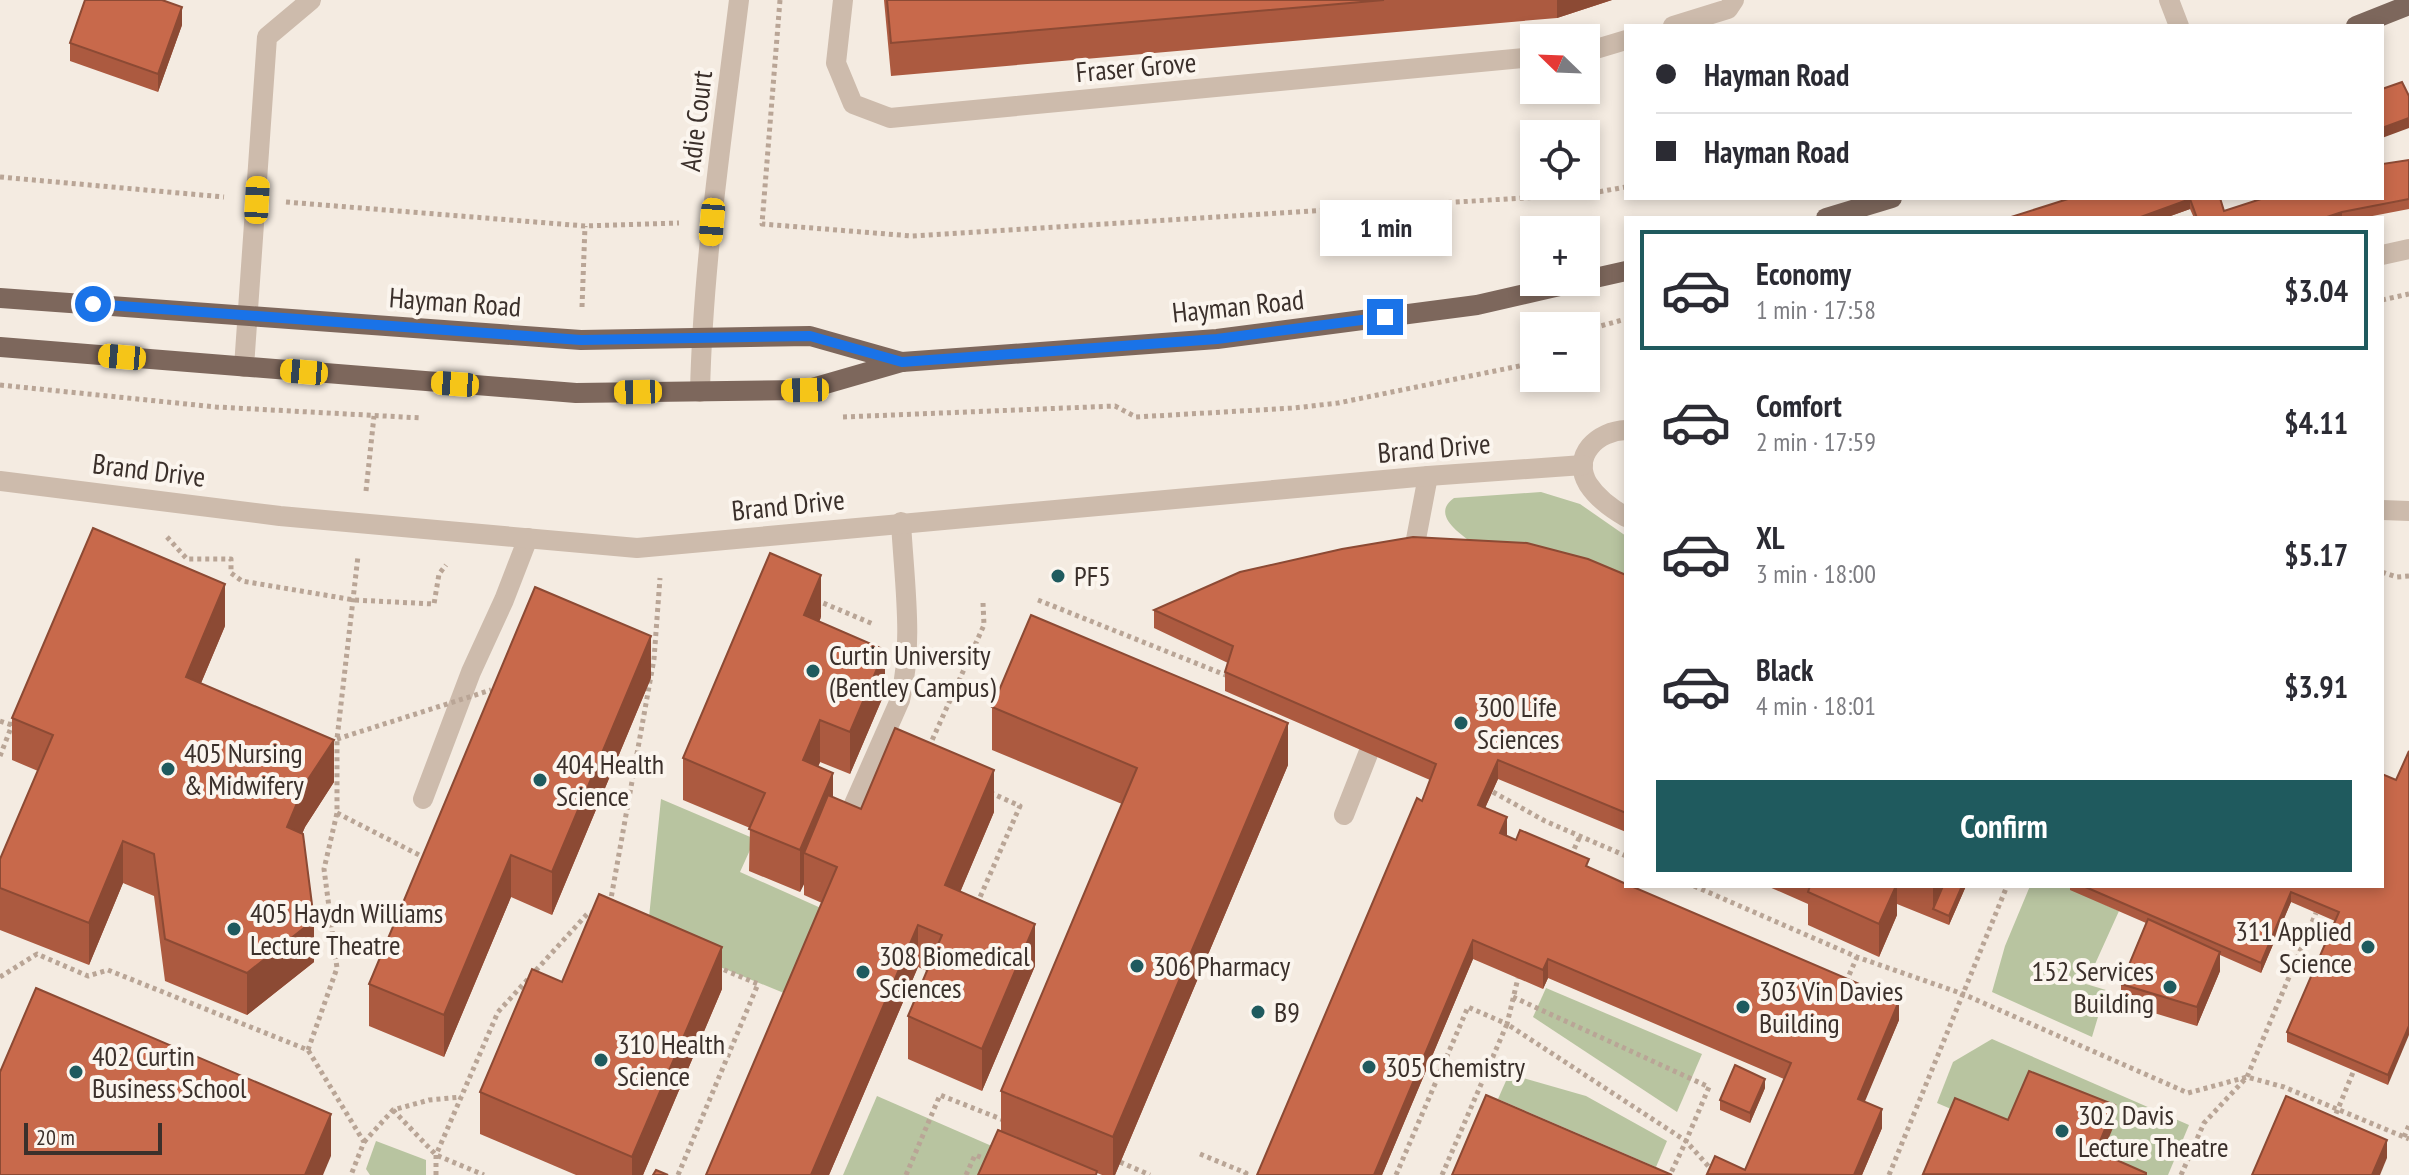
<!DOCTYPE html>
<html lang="en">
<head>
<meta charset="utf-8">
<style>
  :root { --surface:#fff; --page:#f2f2f3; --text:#2b2b33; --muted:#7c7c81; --line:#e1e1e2; --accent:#1f5a5e }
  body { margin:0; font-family:"PT Sans Narrow",sans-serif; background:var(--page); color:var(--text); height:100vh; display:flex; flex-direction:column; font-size:30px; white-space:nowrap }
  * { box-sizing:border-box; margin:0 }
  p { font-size:26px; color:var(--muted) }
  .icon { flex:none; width:44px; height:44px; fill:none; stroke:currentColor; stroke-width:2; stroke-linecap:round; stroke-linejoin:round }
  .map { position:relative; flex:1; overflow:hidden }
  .details { position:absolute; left:1624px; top:216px; width:760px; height:672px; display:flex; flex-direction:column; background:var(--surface); border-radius:0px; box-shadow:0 4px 12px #0003 }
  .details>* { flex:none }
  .guide { position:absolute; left:1624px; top:24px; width:760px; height:176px; border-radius:0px; box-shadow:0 4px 12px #0003; display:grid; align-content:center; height:176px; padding:0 32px; background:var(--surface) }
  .needle { width:52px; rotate:293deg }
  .fabs { position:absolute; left:1520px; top:24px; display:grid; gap:16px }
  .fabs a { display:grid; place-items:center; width:80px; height:80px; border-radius:0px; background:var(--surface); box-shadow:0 4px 12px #0003; font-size:40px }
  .scale { position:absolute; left:24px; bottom:20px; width:138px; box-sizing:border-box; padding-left:8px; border:4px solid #3b302b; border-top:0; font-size:22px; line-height:28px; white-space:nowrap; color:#3b302b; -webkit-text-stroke:6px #fbf5ee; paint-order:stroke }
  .end { position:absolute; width:36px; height:36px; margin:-18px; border:10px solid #1a73e8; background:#fff; box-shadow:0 0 0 4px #fff }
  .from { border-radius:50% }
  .bubble { position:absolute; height:56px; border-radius:0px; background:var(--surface); box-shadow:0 4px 12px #0003; font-size:26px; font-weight:600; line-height:56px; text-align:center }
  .car { position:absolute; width:24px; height:48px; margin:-24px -12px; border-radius:10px; box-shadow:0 0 6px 2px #0007; background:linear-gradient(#f5c518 24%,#345 0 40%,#f5c518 0 76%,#345 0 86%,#f5c518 0) }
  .guide b { display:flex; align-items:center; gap:28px; height:76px; font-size:30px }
  .guide b+b { border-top:2px solid var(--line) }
  .guide i { width:20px; height:20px; background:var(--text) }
  ul { padding:14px 0 0; list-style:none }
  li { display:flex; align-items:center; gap:24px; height:120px; margin:0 16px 12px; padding:0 16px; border:4px solid transparent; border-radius:0px }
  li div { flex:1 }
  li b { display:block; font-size:30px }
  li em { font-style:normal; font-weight:600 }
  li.current { border-color:var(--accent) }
  li>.icon { width:72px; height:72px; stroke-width:1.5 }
  .cta { display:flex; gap:16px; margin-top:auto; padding:16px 32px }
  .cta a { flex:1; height:92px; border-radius:0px; background:var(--accent); color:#fff; font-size:32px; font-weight:600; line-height:92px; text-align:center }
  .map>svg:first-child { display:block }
</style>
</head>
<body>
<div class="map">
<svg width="2409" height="1175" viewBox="0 0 2409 1175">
  <rect width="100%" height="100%" fill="#f4ebe1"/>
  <g fill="#b8c4a0">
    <path d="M1541,492L1580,504L1626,536V594L1475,545C1461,534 1430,515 1454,498Z"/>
    <path d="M661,799L755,839L740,872L832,913L796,998L647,937Z"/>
    <path d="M2030,886H2093L2088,897L2119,911L2086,984L2106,990L2092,1037L1992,992L2005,946Z"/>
    <path d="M1546,988L1702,1054L1677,1112L1533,1017Z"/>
    <path d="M1992,1039L2189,1125L2168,1175H2105L1937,1103L1953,1062Z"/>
    <path d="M1509,1074L1586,1096L1667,1141L1656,1167L1498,1099Z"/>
    <path d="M877,1096L994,1147L982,1175H843Z"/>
    <path d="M376,1141L426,1160V1175H370L366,1169Z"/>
  </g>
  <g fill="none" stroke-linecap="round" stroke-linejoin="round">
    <g stroke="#b9a596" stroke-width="5" stroke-dasharray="4 4" stroke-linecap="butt">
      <path d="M780,0L762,224L912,236L1586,194L1626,187"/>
      <path d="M0,177L224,197"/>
      <path d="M286,202L585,226L679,223"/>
      <path d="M2382,300L2409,294"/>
      <path d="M582,307L585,226"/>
      <path d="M1586,330L1626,319"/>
      <path d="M0,385L216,407L422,418"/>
      <path d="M843,417L1115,406L1136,417L1294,408L1338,403L1534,363"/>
      <path d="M366,491L374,416"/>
      <path d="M167,537L187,559H231V573L242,581L354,600L434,604L439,574L446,565"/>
      <path d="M2382,572L2397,577L2409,576"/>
      <path d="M816,600L873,624"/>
      <path d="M1038,600L1228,676"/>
      <path d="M0,721L12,725"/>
      <path d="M929,747L984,625L983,603"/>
      <path d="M0,756L14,720"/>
      <path d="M1493,792L1545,821L1626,856"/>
      <path d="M337,813L425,858"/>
      <path d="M1571,856L1580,836"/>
      <path d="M1694,886L1857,957L1963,994L2188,1093L2247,1077L2284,1087L2409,1139"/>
      <path d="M610,904L654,659L660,578"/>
      <path d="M977,904L1020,806L989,792"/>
      <path d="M0,977L37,954L88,976L108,970L308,1050L364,1142L351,1175"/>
      <path d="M1846,982L1857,957"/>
      <path d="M1513,997L1709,1087L1686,1141L1716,1175"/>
      <path d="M308,1050L337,968L324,869L337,813V739L358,556"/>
      <path d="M393,1110L436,1155L484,1175"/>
      <path d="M2404,1137L2409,1125"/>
      <path d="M364,1142L393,1110L429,1100L461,1097"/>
      <path d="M1200,1154L1246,1173L1245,1175"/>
      <path d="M1120,1162L1150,1175"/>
      <path d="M436,1175V1155L498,1012L589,912L596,915"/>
      <path d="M678,1175L758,984L715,966"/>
      <path d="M906,1175L940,1095L1006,1121"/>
      <path d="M966,1175L975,1155L991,1161"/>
      <path d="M1396,1175L1468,1007L1507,1024L1518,978"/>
      <path d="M1442,1175L1507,1024L1686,1141L1670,1175"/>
      <path d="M1889,1175L2007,886"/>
      <path d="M2181,1175L2204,1123L2247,1077L2316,913"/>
    </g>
    <g stroke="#cdbbac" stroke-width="20">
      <path d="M843,0L836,63L853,104L890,118L1534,57"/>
      <path d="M2169,0L2179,26"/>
      <path d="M1673,26L1728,9L1734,0"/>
      <path d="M1586,52L1626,40"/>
      <path d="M2382,255L2409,249"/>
      <path d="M244,367L267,37L311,0"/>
      <path d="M1413,555L1428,476"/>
      <path d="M423,799L471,672L504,600L528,538"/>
      <path d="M1344,815L1368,754"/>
      <path d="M843,829L900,700C914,644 904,580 901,522"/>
    </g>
    <g stroke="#cdbbac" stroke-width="20">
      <path d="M700,392C703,261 723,130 739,0"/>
      <path d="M1626,430C1598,431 1571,455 1588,484C1597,498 1612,509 1626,517"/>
      <path d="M0,481L280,516L637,548L1428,476L1583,465"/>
      <path d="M2382,510L2409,511"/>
    </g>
    <g stroke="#7d675c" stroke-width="20">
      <path d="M2356,26L2409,5"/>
      <path d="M1826,218L1892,198"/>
      <path d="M1586,280L1626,271"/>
      <path d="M0,298L581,340L810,336L902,362"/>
      <path d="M0,347L576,393L805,390L902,362L1217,339L1477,305L1577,282"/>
    </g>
    <g stroke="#b9a596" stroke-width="5" stroke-dasharray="4 4" stroke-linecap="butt">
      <path d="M337,739L491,690"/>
      <path d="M2333,1121L2354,1070"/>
    </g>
  </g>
  <g fill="#ac5a40">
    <path d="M884,0H1612L1557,18L891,76Z"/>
    <path d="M182,25L158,92L70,61V43Z"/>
    <path d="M2409,160V209L2362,218H2194L2190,209L2165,218H2008L2071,198H2222H2220L2224,211Z"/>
    <path d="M1626,575V832L1498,779L1485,808L1506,836L1589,868L1899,1020L1864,1102L1882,1128L1862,1175H1707L1715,1156L1745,1170L1784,1079L1548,978L1543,989L1473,959L1382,1175H1257L1422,801L1430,780L1225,691V672L1228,663L1154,628V610Z"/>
    <path d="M821,617L819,622L885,692L850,774L820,762L818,767L833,797L861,809L994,812L960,892L1035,966L982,1091L908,1059V1016L927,971L918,967L829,1175H706L822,903L804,895V884L800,892L749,871L750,828L683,800V758Z"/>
    <path d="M225,626L201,683L334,782L305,827L302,834L314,962L247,1015L165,981L154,896L123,883L89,965L0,930V859L38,771L12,760V718Z"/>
    <path d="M651,678L552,915L511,897L444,1057L369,1026V984Z"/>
    <path d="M992,707L1288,765L1115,1175H1102L1097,1173V1175L1001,1132V1091L1122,804L992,750Z"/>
    <path d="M2396,780L2388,1085L2287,1042V1032L2335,921L2291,902L2261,973L2220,955V971L2197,1026L2121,1003V984L2146,923L2070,890V886H2382Z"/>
    <path d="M1767,886H1966L1949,925L1897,904V915L1879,957L1808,925V904Z"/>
    <path d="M562,982L722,989L643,1175H576L480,1134V1092Z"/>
    <path d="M1765,1088L1750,1123L1720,1110V1100Z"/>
  </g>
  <g fill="#8c4a34">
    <path d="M1557,0H1612L1557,18Z"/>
    <path d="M182,7V25L158,92V74Z"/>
    <path d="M2409,118V128L2382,138V128Z"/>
    <path d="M2190,199V209L2165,218H2138Z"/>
    <path d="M2342,212V218H2324Z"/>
    <path d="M821,575V617L804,658V615Z"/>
    <path d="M225,584V626L186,719V677Z"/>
    <path d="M651,636V678L552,915V872Z"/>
    <path d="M885,650V692L850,774V732Z"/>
    <path d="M820,720V762L803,802V760Z"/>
    <path d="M1288,723V765L1115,1175H1113V1137Z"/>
    <path d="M334,740V782L305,827L287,869V827L305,784Z"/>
    <path d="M1498,760V779L1478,824V805Z"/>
    <path d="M994,770V812L945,928V885Z"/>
    <path d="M833,773V815L804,853V884L800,892V850Z"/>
    <path d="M1507,817V835L1500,852V833Z"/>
    <path d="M123,841V883L89,965V923Z"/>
    <path d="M511,855V897L444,1057V1015Z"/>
    <path d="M1896,886H1897V915L1879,957V924Z"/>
    <path d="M1933,886H1947L1933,909Z"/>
    <path d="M1962,886H1966L1949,925V916Z"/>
    <path d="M2291,892V902L2261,973V963Z"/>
    <path d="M314,920V962L247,1015V973Z"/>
    <path d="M1035,924V966L982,1091V1049Z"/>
    <path d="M918,925V967L829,1175H811Z"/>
    <path d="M1473,940V959L1382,1175H1374Z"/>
    <path d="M722,947V989L643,1175H632V1157Z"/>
    <path d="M2220,952V971L2197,1026V1007Z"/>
    <path d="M1548,959V978L1543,989V970Z"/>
    <path d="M1899,1001V1020L1858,1118V1099Z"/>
    <path d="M2409,1026V1035L2388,1085V1075Z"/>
    <path d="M1765,1079V1088L1750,1123V1113Z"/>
    <path d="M2115,1105V1123L2096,1169V1151Z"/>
    <path d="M1882,1109V1128L1862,1175H1854Z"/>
    <path d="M331,1114V1156L323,1175H305Z"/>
    <path d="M2387,1140V1158L2380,1175H2372Z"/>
  </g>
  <g fill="#c8694b" stroke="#8c4a34" stroke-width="2">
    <path d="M85,0H162L182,7L158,74L70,43Z"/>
    <path d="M887,0H1384L891,43Z"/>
    <path d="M2402,82L2409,96V118L2382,128V89Z"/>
    <path d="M2409,160V199L2342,212L2324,218H2197L2190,199L2138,218H2008L2071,198H2220L2224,211L2264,198H2382V164Z"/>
    <path d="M93,528L225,584L186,677L334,740L305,784L287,827L303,834L314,920L247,973L165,939L154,854L123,841L89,923L0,888V859L53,735L12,718Z"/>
    <path d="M1413,537L1527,543L1588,559L1626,575V813L1498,760L1478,805L1507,817L1500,833L1516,840L1520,830L1589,859L1586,866L1626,884V886H1631L1899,1001L1858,1099L1882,1109L1854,1175L1707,1174L1715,1156L1745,1170L1791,1063L1548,959L1543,970L1473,940L1374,1175H1257L1417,798L1422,801L1436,764L1225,672L1233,646L1154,610L1240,572L1342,549Z"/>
    <path d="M770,553L821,575L804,615L885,650L850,732L820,720L803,760L833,773L800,850L749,829L765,793L683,758Z"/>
    <path d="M535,587L651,636L552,872L511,855L444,1015L369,984Z"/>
    <path d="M1031,615L1288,723L1113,1137L1001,1091L1137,768L992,707Z"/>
    <path d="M895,728L994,770L945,885L1035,924L982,1049L908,1016L942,935L918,925L811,1175H706L837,867L804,853L828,795L861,809Z"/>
    <path d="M2409,751V1026L2388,1075L2287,1032L2339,912L2291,892L2261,963L2083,886H2382V774L2396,780Z"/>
    <path d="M1810,886H1896L1879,924L1808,892Z"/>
    <path d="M1943,886H1962L1949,916L1933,909Z"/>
    <path d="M599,894L722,947L632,1157L480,1092L532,969L562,982Z"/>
    <path d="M2148,919L2220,952L2197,1007L2121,984Z"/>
    <path d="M36,988L331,1114L305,1175H0V1072Z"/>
    <path d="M1735,1065L1765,1079L1750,1113L1720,1100Z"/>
    <path d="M2029,1071L2115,1105L2096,1151L2146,1173V1175L1923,1174L1955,1098L2008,1120Z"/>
    <path d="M1486,1095L1672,1175H1452Z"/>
    <path d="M2286,1096L2387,1140L2372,1175H2252Z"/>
    <path d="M998,1130L1097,1171L1096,1175H978Z"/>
    <path d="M656,1170L668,1175H653Z"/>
  </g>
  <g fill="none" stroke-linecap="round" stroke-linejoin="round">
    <path stroke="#1a73e8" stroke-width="10" d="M93,304L581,340L810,336L902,362L1217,339L1385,317"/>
  </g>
  <g fill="#1f5a5e" stroke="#fbf5ee" stroke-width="3">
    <circle cx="1058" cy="576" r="8"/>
    <circle cx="813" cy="671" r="8"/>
    <circle cx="1461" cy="723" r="8"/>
    <circle cx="168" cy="769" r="8"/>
    <circle cx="540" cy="780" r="8"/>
    <circle cx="234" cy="929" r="8"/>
    <circle cx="2368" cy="947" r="8"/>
    <circle cx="1137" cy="966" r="8"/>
    <circle cx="863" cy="972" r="8"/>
    <circle cx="2170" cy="987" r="8"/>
    <circle cx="1743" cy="1007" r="8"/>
    <circle cx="1258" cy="1012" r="8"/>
    <circle cx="601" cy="1060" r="8"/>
    <circle cx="1369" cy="1067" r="8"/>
    <circle cx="76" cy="1072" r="8"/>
    <circle cx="2062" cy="1131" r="8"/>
  </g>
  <g text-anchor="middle" stroke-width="8" stroke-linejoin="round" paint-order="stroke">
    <g font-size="28" fill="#3b302b" stroke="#fbf5ee">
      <text transform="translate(1136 67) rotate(-5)" y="10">Fraser Grove</text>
      <text transform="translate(696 121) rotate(-83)" y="10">Adie Court</text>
      <text transform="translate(455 302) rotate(4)" y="10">Hayman Road</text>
      <text transform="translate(1238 306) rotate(-6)" y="10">Hayman Road</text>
      <text transform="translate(1434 448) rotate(-5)" y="10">Brand Drive</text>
      <text transform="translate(149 470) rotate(7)" y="10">Brand Drive</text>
      <text transform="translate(788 505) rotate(-6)" y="10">Brand Drive</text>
    </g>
    <g font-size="28" fill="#3b302b" stroke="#fbf5ee" text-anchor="start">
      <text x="1074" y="586">PF5</text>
      <text x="829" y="665">Curtin University<tspan x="829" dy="32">(Bentley Campus)</tspan></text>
      <text x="1477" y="717">300 Life<tspan x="1477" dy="32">Sciences</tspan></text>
      <text x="184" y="763">405 Nursing<tspan x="184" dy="32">&amp; Midwifery</tspan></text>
      <text x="556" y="774">404 Health<tspan x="556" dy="32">Science</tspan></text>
      <text x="250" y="923">405 Haydn Williams<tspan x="250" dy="32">Lecture Theatre</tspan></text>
      <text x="2352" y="941" text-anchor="end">311 Applied<tspan x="2352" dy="32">Science</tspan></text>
      <text x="879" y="966">308 Biomedical<tspan x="879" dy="32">Sciences</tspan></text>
      <text x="1153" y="976">306 Pharmacy</text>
      <text x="2154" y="981" text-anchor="end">152 Services<tspan x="2154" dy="32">Building</tspan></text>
      <text x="1759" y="1001">303 Vin Davies<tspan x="1759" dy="32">Building</tspan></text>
      <text x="1274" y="1022">B9</text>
      <text x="617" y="1054">310 Health<tspan x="617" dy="32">Science</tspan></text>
      <text x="92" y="1066">402 Curtin<tspan x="92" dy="32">Business School</tspan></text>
      <text x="1385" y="1077">305 Chemistry</text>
      <text x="2078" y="1125">302 Davis<tspan x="2078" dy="32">Lecture Theatre</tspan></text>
    </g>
  </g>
</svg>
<div class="fabs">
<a><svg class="needle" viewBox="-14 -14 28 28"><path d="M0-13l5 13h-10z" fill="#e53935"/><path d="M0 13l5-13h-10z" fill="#7c7c81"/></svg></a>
<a><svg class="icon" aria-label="locate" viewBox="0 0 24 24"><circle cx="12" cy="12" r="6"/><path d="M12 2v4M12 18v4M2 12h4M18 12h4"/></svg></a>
<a>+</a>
<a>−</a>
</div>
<div class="scale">20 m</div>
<i class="end from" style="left:93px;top:304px"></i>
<i class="end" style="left:1385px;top:317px"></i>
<div class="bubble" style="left:1320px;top:200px;width:132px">1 min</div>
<i class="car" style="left:257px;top:200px;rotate:3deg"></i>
<i class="car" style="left:712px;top:222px;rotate:185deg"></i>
<i class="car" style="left:122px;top:357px;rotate:275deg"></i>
<i class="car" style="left:304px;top:372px;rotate:275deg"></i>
<i class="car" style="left:455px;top:384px;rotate:274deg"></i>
<i class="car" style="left:805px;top:390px;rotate:269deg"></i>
<i class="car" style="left:638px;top:392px;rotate:269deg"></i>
<div class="guide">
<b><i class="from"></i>Hayman Road</b>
<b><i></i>Hayman Road</b>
</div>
<section class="details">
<ul>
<li class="current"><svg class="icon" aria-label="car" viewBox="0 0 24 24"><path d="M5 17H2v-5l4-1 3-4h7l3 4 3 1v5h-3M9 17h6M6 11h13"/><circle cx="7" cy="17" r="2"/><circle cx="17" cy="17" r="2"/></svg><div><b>Economy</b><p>1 min · 17:58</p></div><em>$3.04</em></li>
<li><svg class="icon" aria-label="car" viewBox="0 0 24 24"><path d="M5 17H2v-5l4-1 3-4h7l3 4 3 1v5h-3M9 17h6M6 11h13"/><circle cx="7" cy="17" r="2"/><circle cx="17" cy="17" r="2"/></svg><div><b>Comfort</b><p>2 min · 17:59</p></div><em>$4.11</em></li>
<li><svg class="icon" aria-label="car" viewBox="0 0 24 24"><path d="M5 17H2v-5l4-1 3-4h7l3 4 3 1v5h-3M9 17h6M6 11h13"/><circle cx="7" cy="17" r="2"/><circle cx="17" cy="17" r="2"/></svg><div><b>XL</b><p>3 min · 18:00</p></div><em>$5.17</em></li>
<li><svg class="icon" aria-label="car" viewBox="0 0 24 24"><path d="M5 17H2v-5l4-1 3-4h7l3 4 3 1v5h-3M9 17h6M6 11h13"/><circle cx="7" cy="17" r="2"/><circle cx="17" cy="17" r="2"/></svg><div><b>Black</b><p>4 min · 18:01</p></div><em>$3.91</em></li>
</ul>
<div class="cta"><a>Confirm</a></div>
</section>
</div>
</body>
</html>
